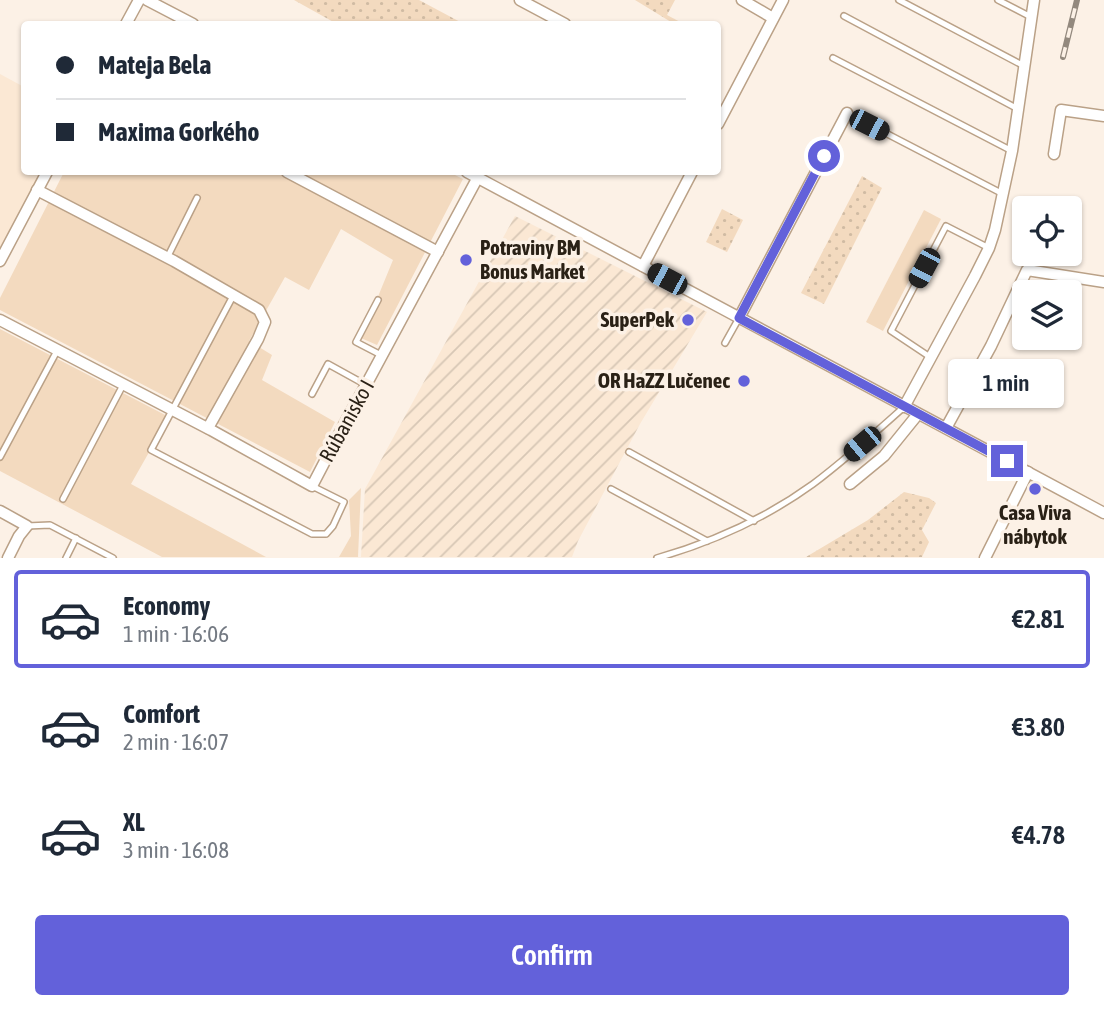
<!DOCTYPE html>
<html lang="en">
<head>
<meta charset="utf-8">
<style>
  :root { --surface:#fff; --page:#f2f2f3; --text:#1f2937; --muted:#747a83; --line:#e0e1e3; --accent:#6361da }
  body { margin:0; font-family:"Asap Condensed",sans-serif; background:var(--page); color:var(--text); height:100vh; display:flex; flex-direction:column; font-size:26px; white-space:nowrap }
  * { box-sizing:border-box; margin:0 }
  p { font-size:23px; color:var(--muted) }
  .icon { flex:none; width:38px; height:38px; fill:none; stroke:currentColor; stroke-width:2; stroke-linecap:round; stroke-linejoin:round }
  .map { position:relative; height:558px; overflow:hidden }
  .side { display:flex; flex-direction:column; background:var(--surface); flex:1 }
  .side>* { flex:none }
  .guide { position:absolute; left:21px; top:21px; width:700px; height:154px; border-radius:7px; box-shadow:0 2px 5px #0004; display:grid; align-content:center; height:154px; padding:0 35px; background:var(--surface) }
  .controls { position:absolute; left:1012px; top:196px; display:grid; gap:14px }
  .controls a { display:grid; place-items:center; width:70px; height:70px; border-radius:7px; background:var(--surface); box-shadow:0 2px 5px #0004; font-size:35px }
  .end { position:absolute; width:32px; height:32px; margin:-16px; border:9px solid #6361da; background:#fff; box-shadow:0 0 0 4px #fff }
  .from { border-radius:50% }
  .bubble { position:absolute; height:49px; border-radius:7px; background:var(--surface); box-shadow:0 2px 5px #0004; font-size:23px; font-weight:600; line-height:49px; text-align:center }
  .car { position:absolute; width:21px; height:42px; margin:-21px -10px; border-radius:9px; box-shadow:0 0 5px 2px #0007; background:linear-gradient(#222 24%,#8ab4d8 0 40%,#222 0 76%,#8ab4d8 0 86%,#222 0) }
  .guide b { display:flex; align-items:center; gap:24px; height:66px; font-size:26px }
  .guide b+b { border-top:2px solid var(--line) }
  .guide i { width:18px; height:18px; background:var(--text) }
  ul { padding:12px 0 0; list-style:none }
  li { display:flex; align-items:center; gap:21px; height:98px; margin:0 14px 10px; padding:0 21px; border:4px solid transparent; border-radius:7px }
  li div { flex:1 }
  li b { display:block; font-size:26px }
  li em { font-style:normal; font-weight:600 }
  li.on { border-color:var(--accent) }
  li>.icon { width:63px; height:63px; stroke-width:1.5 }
  .cta { display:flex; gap:14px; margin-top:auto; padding:14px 35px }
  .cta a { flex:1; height:80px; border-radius:7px; background:var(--accent); color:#fff; font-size:28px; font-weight:600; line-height:80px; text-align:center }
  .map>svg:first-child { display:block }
</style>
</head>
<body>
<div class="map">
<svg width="1104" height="558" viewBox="0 0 1104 558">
  <defs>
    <pattern id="industrial-furrows" width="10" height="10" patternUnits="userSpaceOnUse" patternTransform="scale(1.75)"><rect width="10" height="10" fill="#fbe8d4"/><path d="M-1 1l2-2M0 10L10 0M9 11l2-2" fill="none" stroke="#d7c7b5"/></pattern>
    <pattern id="garden-dots" width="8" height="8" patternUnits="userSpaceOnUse" patternTransform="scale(1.75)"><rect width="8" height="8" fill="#f3dabf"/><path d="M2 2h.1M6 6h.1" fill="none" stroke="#d0bba3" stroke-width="1.8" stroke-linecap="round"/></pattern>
  </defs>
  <rect width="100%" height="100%" fill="#fcf1e6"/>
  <path fill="#fbe8d4" d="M0,74L24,87V172H43L0,258Z"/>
  <path fill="url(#industrial-furrows)" d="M515,216L707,312L640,424L578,541L572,557H361L365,489Z"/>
  <g fill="#f3dabf">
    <path d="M64,172H449L463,179L377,345L361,338L393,260L341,229L309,290L285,277L249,341L272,355L262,380L335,422L310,472L0,310V298Z"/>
    <path d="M924,210L941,219L883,331L866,322Z"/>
    <path d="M0,329L169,417L131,484L266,557H162L0,471Z"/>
    <path d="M361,488L358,557H339L351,536L349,500Z"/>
  </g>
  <g fill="url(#garden-dots)">
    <path d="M294,0H419L464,24H337Z"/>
    <path d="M635,0H675L667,15L684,24H671V22Z"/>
    <path d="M862,176L882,188L824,304L801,293Z"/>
    <path d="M722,209L743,220L727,252L706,242Z"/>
    <path d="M904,492L929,498L936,503L922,530L929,542L922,557H806L868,520Z"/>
  </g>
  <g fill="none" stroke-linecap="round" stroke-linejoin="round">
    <defs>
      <g id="lane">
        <path d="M899,0L1024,66"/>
        <path d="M998,0L1031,17"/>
        <path d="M844,16L1018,109"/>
        <path d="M833,58L1012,151"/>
        <path d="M847,113L1003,194"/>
        <path d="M167,258L197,198"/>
        <path d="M233,296L151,450L312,534H326L333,526L344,502L312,486"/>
        <path d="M378,300L356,342L383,356"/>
        <path d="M725,343L739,318"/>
        <path d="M930,357L891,331L946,226L989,248"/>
        <path d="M312,394L328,364L366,385"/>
        <path d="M629,452L754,521"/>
        <path d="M0,457L58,349"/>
        <path d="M611,489L707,541"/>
        <path d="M63,499L123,385"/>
        <path d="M27,526L50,525L113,558"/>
        <path d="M66,558L76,538"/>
        <path d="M657,558C713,542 766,518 813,484C845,460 875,433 904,407"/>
      </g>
      <g id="street">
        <path d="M147,0L193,24"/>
        <path d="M520,0L565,24"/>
        <path d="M742,0L773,18"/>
        <path d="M126,24L139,0"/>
        <path d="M718,124L783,0"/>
        <path d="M1054,154L1061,110L1104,116"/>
        <path d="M287,172L438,252"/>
        <path d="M467,172L1104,513"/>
        <path d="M37,190L174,261L259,310L265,322L258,339L208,428"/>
        <path d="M0,261L47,172"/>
        <path d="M643,266L692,172"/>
        <path d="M739,318L847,113"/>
        <path d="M0,320L211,430L312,486L347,419L366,385L478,177"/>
        <path d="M904,407L975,276L989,248L995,230L1012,151L1034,0"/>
        <path d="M946,428L991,346L1027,270L1104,282"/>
        <path d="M850,484L884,456L918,414"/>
        <path d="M0,511L27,526L19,536L8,558"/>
        <path d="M985,558L1028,472"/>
      </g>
    </defs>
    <use href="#lane" stroke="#baa187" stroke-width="8"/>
    <use href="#street" stroke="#baa187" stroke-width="13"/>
    <use href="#lane" stroke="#fff" stroke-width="5"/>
    <use href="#street" stroke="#fff" stroke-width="10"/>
    <defs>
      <path id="rail" d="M1063,57L1077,0"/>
    </defs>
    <use href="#rail" stroke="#93897e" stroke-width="6"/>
    <use href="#rail" stroke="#fcf1e6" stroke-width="3.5" stroke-dasharray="10" stroke-linecap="butt"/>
  </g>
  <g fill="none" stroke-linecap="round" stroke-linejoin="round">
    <path stroke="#6361da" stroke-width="9" d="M824,156L739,318L1007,461"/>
  </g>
  <g fill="#6361da" stroke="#fcf1e6" stroke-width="2.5">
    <circle cx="466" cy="260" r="7"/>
    <circle cx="688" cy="320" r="7"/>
    <circle cx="744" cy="381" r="7"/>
    <circle cx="1035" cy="489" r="7"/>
  </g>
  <g text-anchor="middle" stroke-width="7" stroke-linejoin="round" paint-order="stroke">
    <g font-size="21" font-weight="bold" fill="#2a2116" stroke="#fcf1e6" text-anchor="end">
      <text x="480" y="255" text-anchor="start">Potraviny BM<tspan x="480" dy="24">Bonus Market</tspan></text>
      <text x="674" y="327">SuperPek</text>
      <text x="730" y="388">OR HaZZ Lučenec</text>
      <text x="1035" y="520" text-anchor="middle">Casa Viva<tspan x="1035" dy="24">nábytok</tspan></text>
    </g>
    <g font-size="21" fill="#2a2116" stroke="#fcf1e6">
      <text transform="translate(347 421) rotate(-61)" y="7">Rúbanisko I</text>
    </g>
  </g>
</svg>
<div class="controls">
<a><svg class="icon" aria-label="locate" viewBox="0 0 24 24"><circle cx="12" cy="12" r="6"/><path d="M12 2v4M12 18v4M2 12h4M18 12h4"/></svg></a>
<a><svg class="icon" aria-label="layers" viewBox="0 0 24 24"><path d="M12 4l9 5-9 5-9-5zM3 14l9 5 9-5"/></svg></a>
</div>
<i class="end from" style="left:824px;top:156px"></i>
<i class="end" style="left:1007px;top:461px"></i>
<div class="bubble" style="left:948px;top:359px;width:116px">1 min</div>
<i class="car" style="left:869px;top:125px;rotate:117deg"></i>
<i class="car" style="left:924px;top:268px;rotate:208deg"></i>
<i class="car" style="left:667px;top:279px;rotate:298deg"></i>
<i class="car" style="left:862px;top:444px;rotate:230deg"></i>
<div class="guide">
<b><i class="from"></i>Mateja Bela</b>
<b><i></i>Maxima Gorkého</b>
</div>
</div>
<section class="side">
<ul>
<li class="on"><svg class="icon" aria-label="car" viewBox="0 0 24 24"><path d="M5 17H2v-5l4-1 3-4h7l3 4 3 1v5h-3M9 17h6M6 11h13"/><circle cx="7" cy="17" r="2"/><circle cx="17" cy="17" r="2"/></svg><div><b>Economy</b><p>1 min · 16:06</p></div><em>€2.81</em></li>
<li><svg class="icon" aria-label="car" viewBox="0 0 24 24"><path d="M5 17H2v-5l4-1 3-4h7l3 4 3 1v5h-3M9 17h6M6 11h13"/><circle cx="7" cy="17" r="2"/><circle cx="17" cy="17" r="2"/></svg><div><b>Comfort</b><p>2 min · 16:07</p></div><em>€3.80</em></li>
<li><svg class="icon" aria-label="car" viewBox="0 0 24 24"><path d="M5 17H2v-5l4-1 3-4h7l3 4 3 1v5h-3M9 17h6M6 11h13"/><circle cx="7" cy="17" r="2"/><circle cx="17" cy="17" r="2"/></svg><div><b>XL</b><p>3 min · 16:08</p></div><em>€4.78</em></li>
</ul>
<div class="cta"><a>Confirm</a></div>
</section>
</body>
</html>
